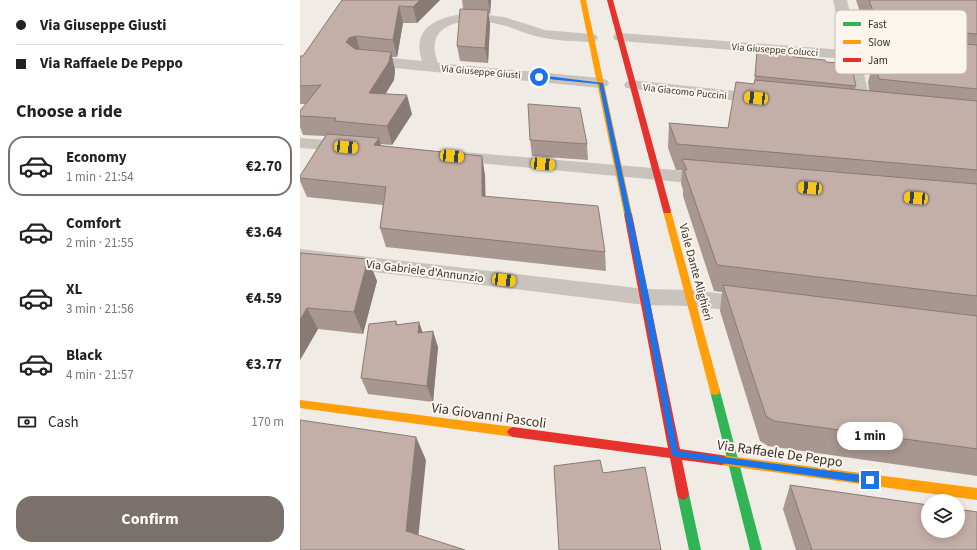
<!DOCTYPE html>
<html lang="en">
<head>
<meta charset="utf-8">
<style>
  :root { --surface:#fff; --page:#f6f6f6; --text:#222; --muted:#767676; --line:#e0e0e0; --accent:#7a716c }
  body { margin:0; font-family:"Source Sans 3",sans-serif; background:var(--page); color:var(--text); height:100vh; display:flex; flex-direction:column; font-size:15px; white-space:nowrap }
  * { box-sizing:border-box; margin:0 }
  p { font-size:13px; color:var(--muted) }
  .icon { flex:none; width:22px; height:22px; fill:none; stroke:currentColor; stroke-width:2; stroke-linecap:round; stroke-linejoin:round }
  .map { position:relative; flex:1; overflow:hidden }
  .sheet { display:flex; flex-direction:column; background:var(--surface); width:300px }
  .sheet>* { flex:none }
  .top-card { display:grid; align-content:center; height:88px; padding:0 16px; background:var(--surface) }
  .buttons { position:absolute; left:621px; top:494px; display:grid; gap:8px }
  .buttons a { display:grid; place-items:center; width:44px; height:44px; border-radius:50%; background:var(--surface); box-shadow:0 2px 10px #0003; font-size:20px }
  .end { position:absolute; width:18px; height:18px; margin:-9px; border:5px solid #1a73e8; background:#fff; box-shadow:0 0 0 2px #fff }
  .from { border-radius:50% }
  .bubble { position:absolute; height:28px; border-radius:14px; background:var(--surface); box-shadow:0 2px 10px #0003; font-size:13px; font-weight:700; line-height:28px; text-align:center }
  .car { position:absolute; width:12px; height:24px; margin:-12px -6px; border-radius:5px; box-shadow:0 0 3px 1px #0007; background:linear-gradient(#f5c518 24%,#345 0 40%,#f5c518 0 76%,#345 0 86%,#f5c518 0) }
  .top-card b { display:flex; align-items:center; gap:14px; height:38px; font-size:15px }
  .top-card b+b { border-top:1px solid var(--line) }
  .top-card i { width:10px; height:10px; background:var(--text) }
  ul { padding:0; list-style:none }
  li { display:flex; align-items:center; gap:12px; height:60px; margin:0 8px 6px; padding:0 8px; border:2px solid transparent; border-radius:16px }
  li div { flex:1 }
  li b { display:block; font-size:15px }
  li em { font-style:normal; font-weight:700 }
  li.active { border-color:var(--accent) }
  li>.icon { width:36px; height:36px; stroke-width:1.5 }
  h2 { padding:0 16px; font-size:18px; line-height:48px }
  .pay { display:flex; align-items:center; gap:10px; height:44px; padding:0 16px; font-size:15px }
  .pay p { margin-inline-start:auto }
  .button { display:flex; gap:8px; margin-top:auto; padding:8px 16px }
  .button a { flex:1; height:46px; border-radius:16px; background:var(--accent); color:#fff; font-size:16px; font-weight:700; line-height:46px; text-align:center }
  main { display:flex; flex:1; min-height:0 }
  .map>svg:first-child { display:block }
</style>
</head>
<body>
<main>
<section class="sheet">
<div class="top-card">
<b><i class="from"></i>Via Giuseppe Giusti</b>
<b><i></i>Via Raffaele De Peppo</b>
</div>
<h2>Choose a ride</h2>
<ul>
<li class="active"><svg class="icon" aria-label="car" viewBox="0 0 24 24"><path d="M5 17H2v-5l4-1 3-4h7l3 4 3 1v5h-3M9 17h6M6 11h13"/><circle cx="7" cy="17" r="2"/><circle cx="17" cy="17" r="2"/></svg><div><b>Economy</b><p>1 min · 21:54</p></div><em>€2.70</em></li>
<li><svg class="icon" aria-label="car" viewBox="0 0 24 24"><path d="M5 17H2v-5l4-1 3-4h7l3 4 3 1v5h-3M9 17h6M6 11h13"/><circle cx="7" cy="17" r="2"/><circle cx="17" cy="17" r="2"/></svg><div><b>Comfort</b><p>2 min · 21:55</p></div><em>€3.64</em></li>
<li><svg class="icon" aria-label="car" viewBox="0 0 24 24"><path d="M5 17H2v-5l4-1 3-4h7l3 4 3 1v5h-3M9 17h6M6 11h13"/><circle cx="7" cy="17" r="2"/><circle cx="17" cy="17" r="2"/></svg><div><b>XL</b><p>3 min · 21:56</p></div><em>€4.59</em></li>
<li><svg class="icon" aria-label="car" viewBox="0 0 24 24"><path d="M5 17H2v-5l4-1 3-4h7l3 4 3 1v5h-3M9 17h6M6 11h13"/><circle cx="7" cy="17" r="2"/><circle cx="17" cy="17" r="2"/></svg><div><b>Black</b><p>4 min · 21:57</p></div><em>€3.77</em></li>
</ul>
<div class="pay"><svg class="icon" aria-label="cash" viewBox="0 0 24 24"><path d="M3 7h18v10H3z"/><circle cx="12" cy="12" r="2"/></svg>Cash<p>170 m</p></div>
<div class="button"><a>Confirm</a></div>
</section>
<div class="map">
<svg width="677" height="550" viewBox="0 0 677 550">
  <rect width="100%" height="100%" fill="#f0ebe5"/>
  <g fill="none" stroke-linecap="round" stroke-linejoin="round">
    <g fill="#c9c3be" fill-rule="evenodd">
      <path d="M533,0H547L559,51L606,54L611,56L614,59L611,62L606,64L561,60L572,109L570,113L564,114L558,113L556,109L545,59L320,41L315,40L313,37L315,34L320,33L544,50Z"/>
      <path d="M170,13L204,17L245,30L291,34L296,35L298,38L296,41L291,42C274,41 256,41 239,37C226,34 214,28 202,25C172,17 121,19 138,63L301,78L307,80L309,83L307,86L301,88L63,65L58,63L55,60L58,57L63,55L122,61C110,25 142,16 170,13Z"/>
      <path d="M332,80L463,94L469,96L471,99L469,102L463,104L326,88L324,85L326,82Z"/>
      <path d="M0,138L50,142L56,143L59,147L56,151L50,152L0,148Z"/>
      <path d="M152,151L411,173L418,175L420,179L418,183L411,185L146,160L143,156L146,152Z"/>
      <path d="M0,249L345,289L391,290L451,297L459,299L462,305L459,311L451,313L391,306L345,305L0,263Z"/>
    </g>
    <g fill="#30b455" fill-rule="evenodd">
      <path d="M415,387L419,388L420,391L462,550H450L410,391L411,388Z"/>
      <path d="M383,488L387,490L389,494L401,550H389L377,494L379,490Z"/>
    </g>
    <g fill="#ff9f0a" fill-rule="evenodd">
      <path d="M280,0H286L332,214L328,217L324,214Z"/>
      <path d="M367,208L371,211L420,391L419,394L415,395L411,394L410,391L363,211Z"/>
      <path d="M0,400L213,427L217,429L219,432L217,435L213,437L0,408Z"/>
      <path d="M421,455L677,488V500L421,465L417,464L415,460L417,456Z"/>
    </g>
    <g fill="#e5322d" fill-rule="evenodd">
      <path d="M307,0H313L371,211L370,213H364L363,211Z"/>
      <path d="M328,211L332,214L380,449L421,455L425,456L427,460L425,464L421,465L382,460L389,494L387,498L383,500L379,498L377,494L370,458L213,437L209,435L207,432L209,429L213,427L368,448L324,214Z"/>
    </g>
  </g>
  <g fill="#a89690">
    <path d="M42,0H140L117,23H103L97,57H92L95,70L94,80L85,94L112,114L92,145L80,144L81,146L185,175V196L305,252L306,271L86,247L80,228L83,205L7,197L0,181V176L25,136L3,135L0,127V111L6,104H0V57L3,56Z"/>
    <path d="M162,0H191L190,14H188L190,24L188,63L160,61L157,46L163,9Z"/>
    <path d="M556,0H677V476L468,446L460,441L420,311L422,292L414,291L383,196V190L381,184L382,170H376L368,148L369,123L428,128L454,84L457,52L526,62L556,86L555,89L569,91L568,82L574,58H577L579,50L572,49Z"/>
    <path d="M230,140L287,144L288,160L232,156Z"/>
    <path d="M0,253L68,259L77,281L63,334L18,329L0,360Z"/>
    <path d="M96,321L98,325L122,332L138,347L133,402L68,394L61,378Z"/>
    <path d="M490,485L677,550H496L483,509Z"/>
  </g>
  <g fill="#887a75">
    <path d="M120,0H140L117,23L113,7Z"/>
    <path d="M188,0H191L190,14Z"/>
    <path d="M99,6L103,23L97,57L93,40Z"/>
    <path d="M188,10L190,24L188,63L185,48Z"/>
    <path d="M56,36L61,54L46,42L49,38Z"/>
    <path d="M91,52L95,70L94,80L75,111L69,93Z"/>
    <path d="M107,95L112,114L92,145L87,126Z"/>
    <path d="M79,138L84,157L74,145Z"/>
    <path d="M182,156L185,175L186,215L182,196Z"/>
    <path d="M68,259L77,281L63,334L54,312Z"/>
    <path d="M7,308L18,329L0,360V320Z"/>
    <path d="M119,322L125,339L118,333Z"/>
    <path d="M133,331L138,347L133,402L127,386Z"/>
    <path d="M116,437L126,460L117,550L106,531Z"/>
  </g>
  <g fill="#c3afa7" stroke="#887a75">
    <path d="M42,0H120L113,7L99,6L93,40L56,36L49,38L46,42L55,49L91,52L89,62L69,93L107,95L87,126L35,121L36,118L0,116V111L21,85L0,86V56H3Z"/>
    <path d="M569,0H677V34L578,26Z"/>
    <path d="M160,9L188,10L185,48L157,46Z"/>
    <path d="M582,38L677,45V89L579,79L574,58L589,60Z"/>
    <path d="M457,52L495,55L494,57L525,60L526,62L551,64L556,86L455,76Z"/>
    <path d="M455,80L677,101V170L377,144L369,123L428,128L436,82L454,84Z"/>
    <path d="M228,104L280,108L287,144L230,140Z"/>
    <path d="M27,134L79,138L74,145L182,156V196L298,206L305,252L80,228L86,187L0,178V176Z"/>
    <path d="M382,159L677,184V296L417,265L384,170H387Z"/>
    <path d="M0,253L68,259L54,312L7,308L0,320Z"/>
    <path d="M423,285L677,316V449L474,421L466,416Z"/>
    <path d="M96,321V325L119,322L118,333L133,331L127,386L61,378L69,324Z"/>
    <path d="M0,420L116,437L106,531L165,550H0Z"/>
    <path d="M300,460L303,473L345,467L361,550H259L254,466Z"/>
    <path d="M490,485L628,505V531H658V509L677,512V550H512Z"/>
  </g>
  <path fill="#1a73e8" d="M239,75L303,83L349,297L378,451L570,476L575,480L573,482L570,484L372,456L342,297L299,84L238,78Z"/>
  <g text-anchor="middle" stroke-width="4" stroke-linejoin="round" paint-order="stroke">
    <g font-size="10" fill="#3b302b" stroke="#fbf5ee">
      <text transform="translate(475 49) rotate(4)" y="4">Via Giuseppe Colucci</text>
      <text transform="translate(181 71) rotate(5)" y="4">Via Giuseppe Giusti</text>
      <text transform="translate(385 91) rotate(6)" y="4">Via Giacomo Puccini</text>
    </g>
    <g font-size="12" fill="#3b302b" stroke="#fbf5ee">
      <text transform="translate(125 271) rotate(7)" y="4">Via Gabriele d'Annunzio</text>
      <text transform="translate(396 272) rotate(75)" y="4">Viale Dante Alighieri</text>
    </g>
    <g font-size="14" fill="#3b302b" stroke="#fbf5ee">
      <text transform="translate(189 415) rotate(8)" y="5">Via Giovanni Pascoli</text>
      <text transform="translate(480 453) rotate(8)" y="5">Via Raffaele De Peppo</text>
    </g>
  </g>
  <rect x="535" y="10" width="132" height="64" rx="6" fill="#fbf5ee" stroke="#c1bab4" stroke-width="1"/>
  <rect x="543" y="22" width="18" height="4" fill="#30b455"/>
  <rect x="543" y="40" width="18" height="4" fill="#ff9f0a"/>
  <rect x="543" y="58" width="18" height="4" fill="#e5322d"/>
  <g font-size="11" fill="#3b302b">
    <text x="568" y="28">Fast</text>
    <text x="568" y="46">Slow</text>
    <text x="568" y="64">Jam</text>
  </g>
</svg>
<div class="buttons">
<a><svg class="icon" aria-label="layers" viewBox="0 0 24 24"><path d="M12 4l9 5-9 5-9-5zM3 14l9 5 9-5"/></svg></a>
</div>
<i class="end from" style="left:239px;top:77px"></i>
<i class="end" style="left:570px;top:480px"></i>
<div class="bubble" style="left:537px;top:422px;width:66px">1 min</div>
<i class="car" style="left:456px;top:98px;rotate:276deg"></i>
<i class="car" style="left:46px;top:147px;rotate:95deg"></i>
<i class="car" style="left:152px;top:156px;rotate:95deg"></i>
<i class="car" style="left:243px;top:164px;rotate:95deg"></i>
<i class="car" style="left:510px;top:188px;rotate:275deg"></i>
<i class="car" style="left:616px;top:198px;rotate:275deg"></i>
<i class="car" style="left:204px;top:280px;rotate:97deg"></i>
</div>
</main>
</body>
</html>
